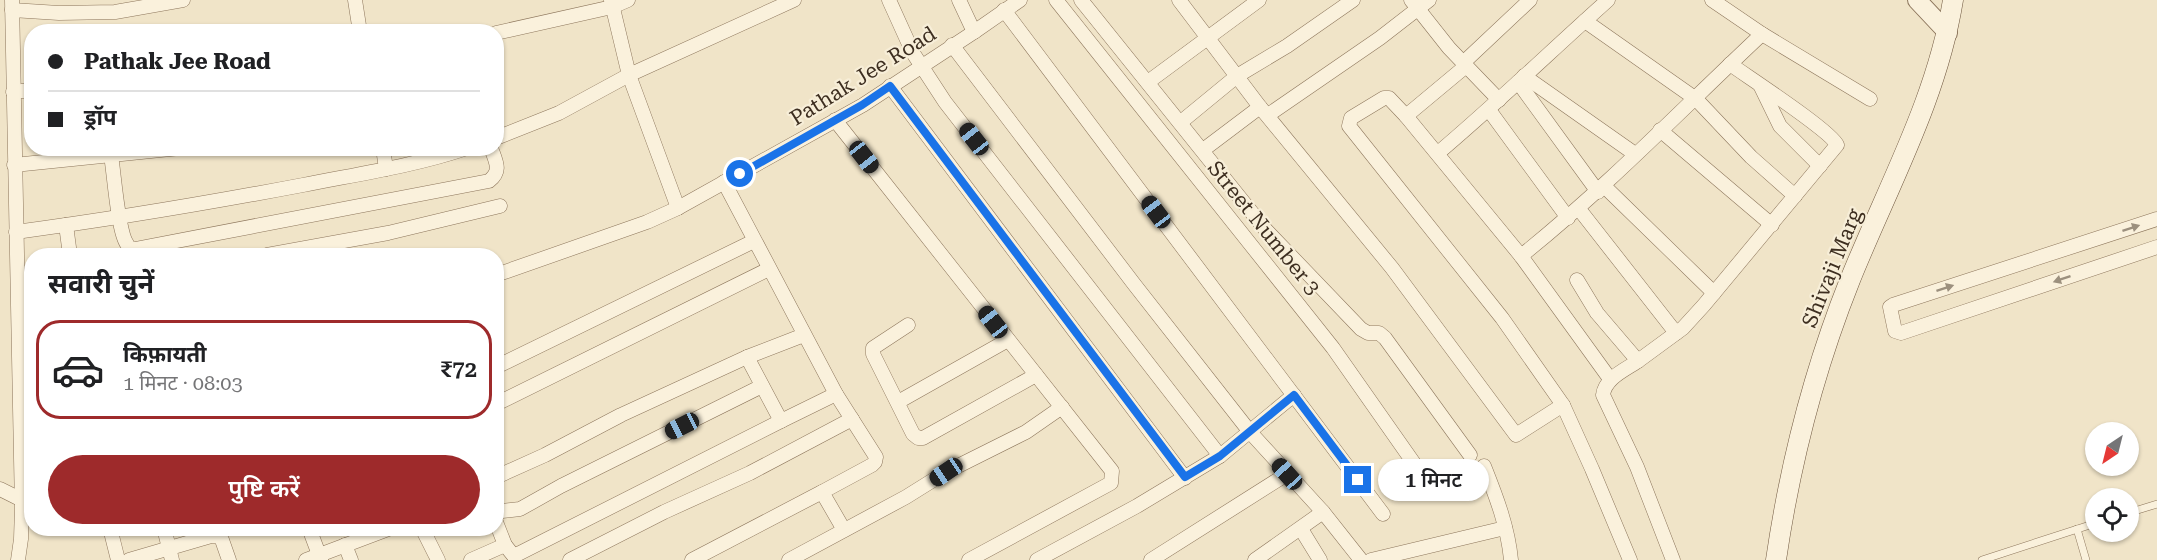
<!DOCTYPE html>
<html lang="hi">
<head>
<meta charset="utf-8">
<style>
  :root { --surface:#fff; --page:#f2f2f2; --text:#202124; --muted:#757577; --line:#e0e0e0; --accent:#9e2a2b }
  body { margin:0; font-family:"Roboto Serif","Noto Sans Devanagari",serif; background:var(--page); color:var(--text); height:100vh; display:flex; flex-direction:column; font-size:22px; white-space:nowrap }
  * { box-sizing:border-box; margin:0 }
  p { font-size:20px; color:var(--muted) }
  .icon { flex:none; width:33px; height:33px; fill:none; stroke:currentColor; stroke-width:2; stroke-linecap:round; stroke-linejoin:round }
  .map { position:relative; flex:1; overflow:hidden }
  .panel { position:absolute; left:24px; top:248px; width:480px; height:288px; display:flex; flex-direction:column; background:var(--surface); border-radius:24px; box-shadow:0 2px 4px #0004 }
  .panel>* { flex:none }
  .banner { position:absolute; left:24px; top:24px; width:480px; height:132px; border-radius:24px; box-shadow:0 2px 4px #0004; display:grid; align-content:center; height:132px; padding:0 24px; background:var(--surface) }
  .needle { width:39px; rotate:215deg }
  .buttons { position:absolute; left:2085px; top:422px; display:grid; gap:12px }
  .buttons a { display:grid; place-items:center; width:54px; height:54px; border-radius:50%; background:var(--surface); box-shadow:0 2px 4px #0004; font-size:30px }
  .end { position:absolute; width:27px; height:27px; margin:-14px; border:8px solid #1a73e8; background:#fff; box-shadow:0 0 0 3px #fff }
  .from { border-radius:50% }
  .bubble { position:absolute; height:42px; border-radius:21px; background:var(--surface); box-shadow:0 2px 4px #0004; font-size:20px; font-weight:600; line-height:42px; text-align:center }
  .car { position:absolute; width:18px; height:36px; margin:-18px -9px; border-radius:8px; box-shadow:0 0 4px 2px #0007; background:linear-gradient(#222 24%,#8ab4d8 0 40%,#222 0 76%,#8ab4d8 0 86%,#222 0) }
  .banner b { display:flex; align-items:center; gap:21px; height:57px; font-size:22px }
  .banner b+b { border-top:2px solid var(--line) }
  .banner i { width:15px; height:15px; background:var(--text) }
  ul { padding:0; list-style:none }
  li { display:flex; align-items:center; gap:18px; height:99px; margin:0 12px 9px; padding:0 12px; border:3px solid var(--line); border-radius:24px }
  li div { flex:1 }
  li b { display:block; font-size:22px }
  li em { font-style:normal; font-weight:600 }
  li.current { border-color:var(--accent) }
  li>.icon { width:54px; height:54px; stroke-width:1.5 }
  h2 { padding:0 24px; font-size:27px; line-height:72px }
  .button { display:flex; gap:12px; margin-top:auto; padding:12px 24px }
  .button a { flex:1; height:69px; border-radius:36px; background:var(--accent); color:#fff; font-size:24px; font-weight:600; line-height:69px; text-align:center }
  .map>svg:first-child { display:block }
</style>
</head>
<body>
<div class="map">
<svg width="2157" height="560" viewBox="0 0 2157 560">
  <rect width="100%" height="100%" fill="#f0e4c8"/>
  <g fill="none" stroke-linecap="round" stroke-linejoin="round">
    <defs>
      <g id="service">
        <path d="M2128,513L2157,504"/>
        <path d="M2077,529L2086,560"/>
        <path d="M1982,560L2096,523"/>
      </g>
      <g id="minor">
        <path d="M12,0L22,508L21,539L18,560"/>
        <path d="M355,0L360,32"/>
        <path d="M611,0L629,75L678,208"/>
        <path d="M889,0L913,53L945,102L1220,456"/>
        <path d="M959,0L974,32"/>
        <path d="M1056,0L1333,348L1432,489"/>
        <path d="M1081,0L1265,229L1361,329L1368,333H1379L1385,338L1470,455"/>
        <path d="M1179,0L1260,107L1392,268L1516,435L1563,405"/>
        <path d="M1411,0L1449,48L1499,100"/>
        <path d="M1712,0L1762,34L1870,99"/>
        <path d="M12,10L59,13L115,12L183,0"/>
        <path d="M1004,10L1383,514"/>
        <path d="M1585,21L1696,99L1751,157L1795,196"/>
        <path d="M496,33L612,7L628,0"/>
        <path d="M952,45L1134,284L1250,432L1323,512L1361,560"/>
        <path d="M1463,63L1530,0"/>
        <path d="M1466,66L1406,116L1521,256L1610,379"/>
        <path d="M1524,76L1635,154"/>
        <path d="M1148,82L1259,0"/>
        <path d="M1518,82L1598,192"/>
        <path d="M890,86L1185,478"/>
        <path d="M1761,87L1780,126L1820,166"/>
        <path d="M13,92L32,90"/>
        <path d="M1489,110L1568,218"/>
        <path d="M1268,115L1380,38L1429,0"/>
        <path d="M1406,116L1389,98H1384L1351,118L1349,126L1502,318L1563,405L1592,469L1630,560"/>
        <path d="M835,120L1112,471L1111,483L969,560"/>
        <path d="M1181,122L1237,76L1287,46L1353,0"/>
        <path d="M1660,130L1772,225"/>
        <path d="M496,138L559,113L629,75L794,0"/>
        <path d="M383,148L386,169"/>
        <path d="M1203,150L1260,107"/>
        <path d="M1438,153C1496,104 1551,51 1608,0"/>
        <path d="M111,155C114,173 118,232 127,244C130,249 130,248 135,249L489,181C502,171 496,162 491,148"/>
        <path d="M14,165L180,148"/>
        <path d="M724,182L836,394L876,457L875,462L872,465L822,492L844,530"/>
        <path d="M1604,186L1714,293"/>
        <path d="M1579,209L1676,333"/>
        <path d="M2157,219L1893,305L1890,307L1895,331L1901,333L2157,247"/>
        <path d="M66,225L70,255"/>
        <path d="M16,232C113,219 208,203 303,185C358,174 414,166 467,148"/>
        <path d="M267,255L388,233L500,206"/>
        <path d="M1521,256C1607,187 1682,109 1762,34"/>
        <path d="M496,275L647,222L678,208L863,105L974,32L1020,0"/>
        <path d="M1577,280L1597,313L1638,361C1625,370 1605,378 1603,395L1637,467L1673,560"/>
        <path d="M908,325L873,348V354L913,434L918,438H923L1036,375"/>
        <path d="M804,335L747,357L781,421L836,394"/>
        <path d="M1638,361L1683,328L1704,305L1837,145C1831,131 1748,77 1730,64"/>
        <path d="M496,367L754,241"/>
        <path d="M898,402L1008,340"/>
        <path d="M496,404L769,269"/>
        <path d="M1484,466C1496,496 1508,527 1511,560"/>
        <path d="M496,477L545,455L621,415L747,357"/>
        <path d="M0,489L22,500"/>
        <path d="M496,514L502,511L520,509L561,486L762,386"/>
        <path d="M496,522L505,545"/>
        <path d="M110,528L118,560"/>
        <path d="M164,528L172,560"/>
        <path d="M309,528L321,560"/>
        <path d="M422,528L438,560"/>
        <path d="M1301,529L1320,560"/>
        <path d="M345,545L351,560"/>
        <path d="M129,560L211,536H218L222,540L229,560"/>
        <path d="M306,560L391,528"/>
        <path d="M471,560L505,545L513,555H516L781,421"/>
        <path d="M570,560L664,512L750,473L852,419"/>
        <path d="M692,560L822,492"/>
        <path d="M789,560L906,497L946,472L1026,432L1062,407"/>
        <path d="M1037,560L1137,506L1220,456L1294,395"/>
        <path d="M1151,560L1287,474"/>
        <path d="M1255,560L1323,512"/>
        <path d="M1371,560L1505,528"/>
      </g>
      <path id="tertiary" d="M1917,0L1948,33"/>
      <path id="secondary" d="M1776,560C1790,464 1814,370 1850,280C1887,188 1937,99 1953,0"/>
    </defs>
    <use href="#service" stroke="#8d765c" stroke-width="8"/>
    <use href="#minor" stroke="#8d765c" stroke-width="15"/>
    <use href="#tertiary" stroke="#8d765c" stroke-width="20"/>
    <use href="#secondary" stroke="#6f573f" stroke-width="21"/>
    <use href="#service" stroke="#faf1dc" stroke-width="7"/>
    <use href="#minor" stroke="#faf1dc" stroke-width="14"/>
    <use href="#tertiary" stroke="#faf1dc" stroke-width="18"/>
    <use href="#secondary" stroke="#faf1dc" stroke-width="20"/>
  </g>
  <defs><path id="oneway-solid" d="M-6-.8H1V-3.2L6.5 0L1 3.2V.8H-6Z" transform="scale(1.5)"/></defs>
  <g fill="#9c907e">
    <use href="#oneway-solid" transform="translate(2131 228) rotate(-18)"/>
    <use href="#oneway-solid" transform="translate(2062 279) rotate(161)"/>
    <use href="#oneway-solid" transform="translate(1945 288) rotate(-18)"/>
  </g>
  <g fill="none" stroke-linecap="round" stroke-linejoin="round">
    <path stroke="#1a73e8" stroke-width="8" d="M740,174L862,105L890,86L1185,477L1220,456L1294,395L1358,480"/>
  </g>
  <g text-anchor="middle" stroke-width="4.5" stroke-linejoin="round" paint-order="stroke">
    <g font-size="21" fill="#3d2e20" stroke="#f7eed8">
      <text transform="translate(863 76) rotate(-32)" y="7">Pathak Jee Road</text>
      <text transform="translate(1264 228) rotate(51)" y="7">Street Number 3</text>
      <text transform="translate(1832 268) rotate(-68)" y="7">Shivaji Marg</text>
    </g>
  </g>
</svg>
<div class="buttons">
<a><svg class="needle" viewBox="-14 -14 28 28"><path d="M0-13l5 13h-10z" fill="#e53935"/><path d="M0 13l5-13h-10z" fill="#757577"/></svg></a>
<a><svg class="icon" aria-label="locate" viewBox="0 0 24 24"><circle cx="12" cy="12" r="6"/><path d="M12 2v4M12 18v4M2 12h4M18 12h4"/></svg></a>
</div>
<i class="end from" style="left:740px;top:174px"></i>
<i class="end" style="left:1358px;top:480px"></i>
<div class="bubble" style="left:1378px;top:459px;width:111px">1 मिनट</div>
<i class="car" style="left:974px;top:139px;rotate:322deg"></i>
<i class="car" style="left:864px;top:157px;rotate:142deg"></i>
<i class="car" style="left:1156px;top:212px;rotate:323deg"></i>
<i class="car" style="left:993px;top:322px;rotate:322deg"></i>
<i class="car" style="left:682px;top:426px;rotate:243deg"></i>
<i class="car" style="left:946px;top:472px;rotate:236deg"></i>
<i class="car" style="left:1287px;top:474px;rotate:318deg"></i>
<div class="banner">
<b><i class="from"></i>Pathak Jee Road</b>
<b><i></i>ड्रॉप</b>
</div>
<section class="panel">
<h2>सवारी चुनें</h2>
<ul>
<li class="current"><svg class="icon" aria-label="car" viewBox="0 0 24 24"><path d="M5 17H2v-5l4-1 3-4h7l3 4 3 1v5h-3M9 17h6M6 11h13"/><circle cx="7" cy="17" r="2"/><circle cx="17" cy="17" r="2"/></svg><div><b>किफ़ायती</b><p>1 मिनट · 08:03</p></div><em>₹72</em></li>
</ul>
<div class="button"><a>पुष्टि करें</a></div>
</section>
</div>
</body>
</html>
